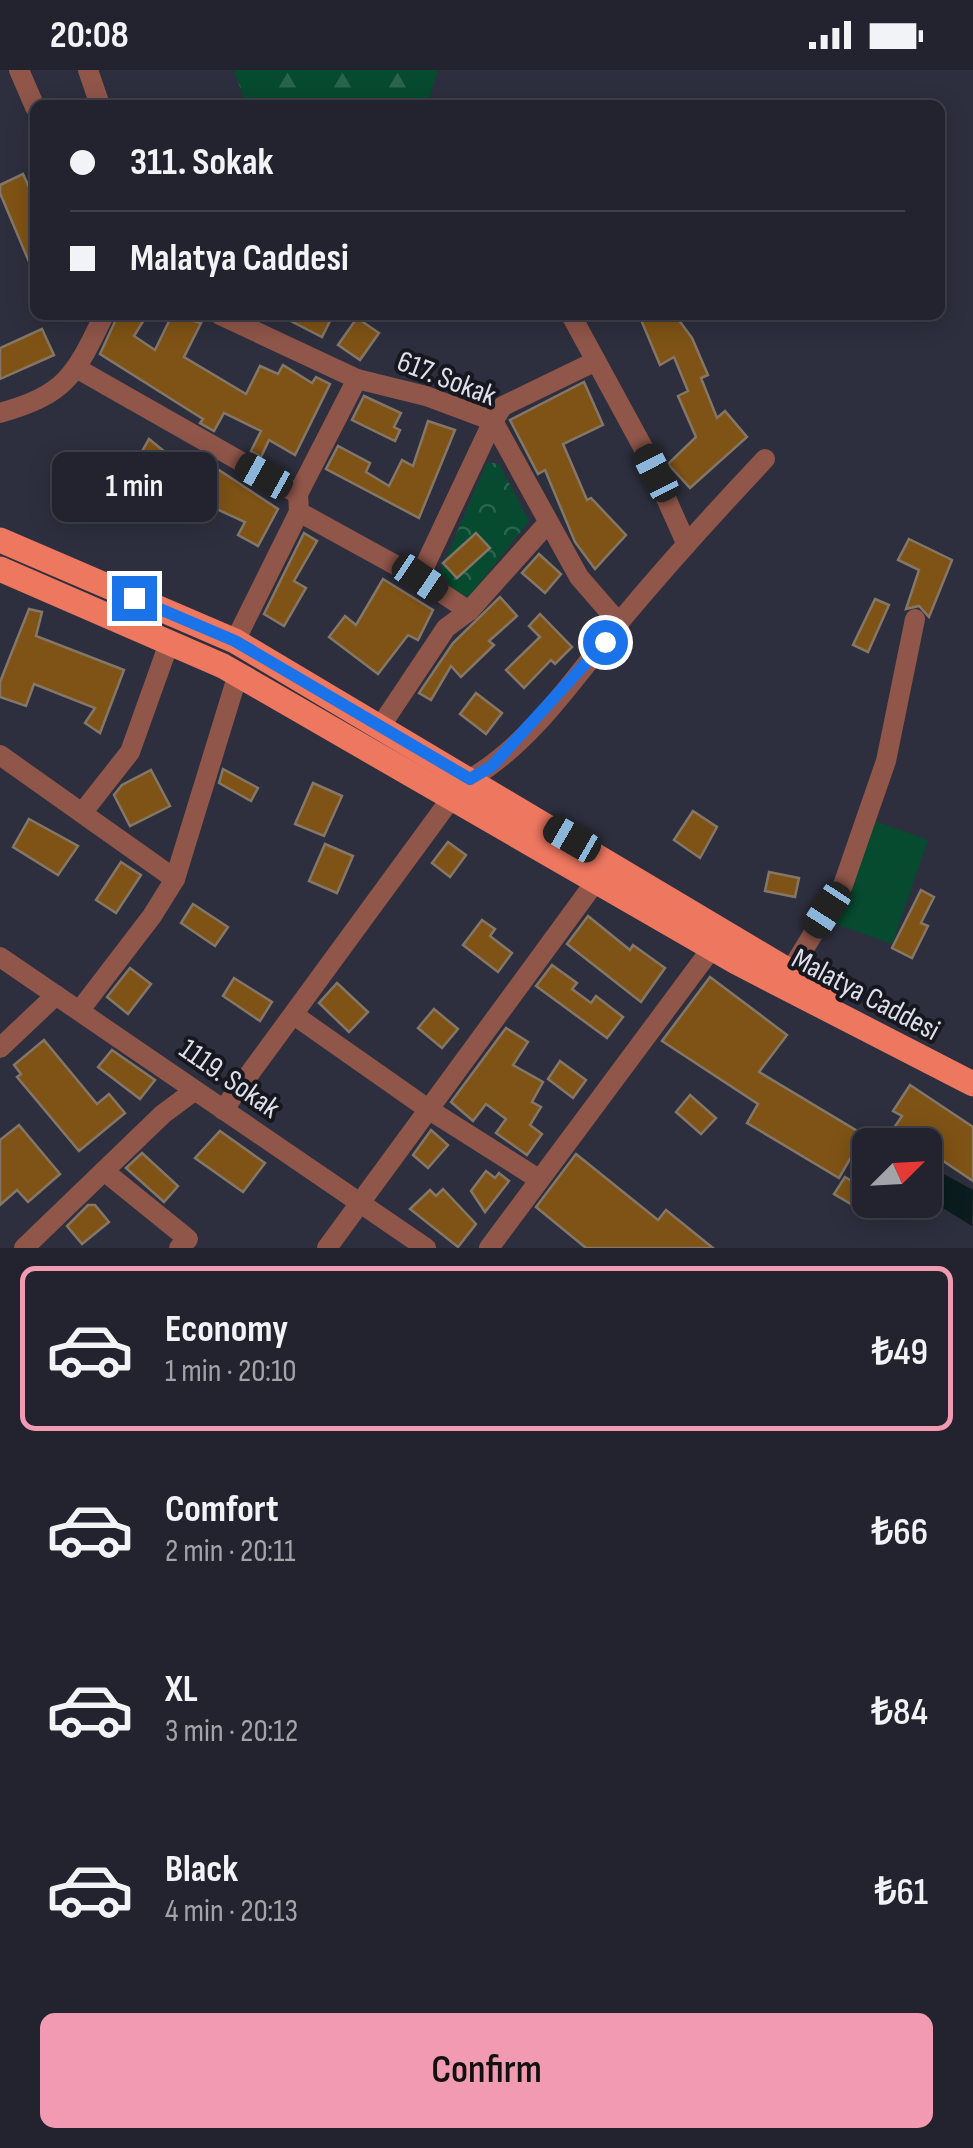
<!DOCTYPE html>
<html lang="en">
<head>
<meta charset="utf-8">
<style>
  :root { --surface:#22232e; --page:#2e2f3a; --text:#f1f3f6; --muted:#a2a4aa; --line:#3f404a; --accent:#f19ab1 }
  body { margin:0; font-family:"Sofia Sans Condensed",sans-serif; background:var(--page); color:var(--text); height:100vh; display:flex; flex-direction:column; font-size:38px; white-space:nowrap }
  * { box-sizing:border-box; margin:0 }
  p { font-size:32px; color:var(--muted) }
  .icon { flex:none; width:55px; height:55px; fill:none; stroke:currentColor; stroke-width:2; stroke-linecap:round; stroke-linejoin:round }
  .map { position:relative; height:1178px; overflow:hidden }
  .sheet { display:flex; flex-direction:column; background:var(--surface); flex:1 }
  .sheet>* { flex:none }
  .top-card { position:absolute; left:30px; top:30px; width:915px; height:220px; border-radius:15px; box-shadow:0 5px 25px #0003,0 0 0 2px var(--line); display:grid; align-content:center; height:220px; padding:0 40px; background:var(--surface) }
  .needle { width:65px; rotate:66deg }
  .fabs { position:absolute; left:852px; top:1058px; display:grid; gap:20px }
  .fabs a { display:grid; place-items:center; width:90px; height:90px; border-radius:15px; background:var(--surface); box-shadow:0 5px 25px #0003,0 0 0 2px var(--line); font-size:50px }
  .end { position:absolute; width:45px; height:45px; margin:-22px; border:12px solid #1a73e8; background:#fff; box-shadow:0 0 0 5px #fff }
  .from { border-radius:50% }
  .bubble { position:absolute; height:70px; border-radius:15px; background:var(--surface); box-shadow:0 5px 25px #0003,0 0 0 2px var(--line); font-size:32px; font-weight:600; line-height:70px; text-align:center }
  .car { position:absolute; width:30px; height:60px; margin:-30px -15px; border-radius:12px; box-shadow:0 0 8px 2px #0007; background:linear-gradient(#222 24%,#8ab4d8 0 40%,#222 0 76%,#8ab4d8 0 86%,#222 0) }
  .top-card b { display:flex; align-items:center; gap:35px; height:95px; font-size:38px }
  .top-card b+b { border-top:2px solid var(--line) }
  .top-card i { width:25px; height:25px; background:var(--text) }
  ul { padding:18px 0 0; list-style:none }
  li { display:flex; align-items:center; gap:30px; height:165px; margin:0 20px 15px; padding:0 20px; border:5px solid transparent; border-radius:15px }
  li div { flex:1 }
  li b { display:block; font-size:38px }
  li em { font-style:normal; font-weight:600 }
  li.on { border-color:var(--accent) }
  li>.icon { width:90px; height:90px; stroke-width:1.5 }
  .cta { display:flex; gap:20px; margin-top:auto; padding:20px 40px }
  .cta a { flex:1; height:115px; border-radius:15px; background:var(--accent); color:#111; font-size:40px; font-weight:600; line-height:115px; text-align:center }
  .status { display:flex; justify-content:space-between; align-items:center; height:70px; padding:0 50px; background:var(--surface); direction:ltr }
  .status svg { height:28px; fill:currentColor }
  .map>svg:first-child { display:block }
</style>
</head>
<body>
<div class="status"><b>20:08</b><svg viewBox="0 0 49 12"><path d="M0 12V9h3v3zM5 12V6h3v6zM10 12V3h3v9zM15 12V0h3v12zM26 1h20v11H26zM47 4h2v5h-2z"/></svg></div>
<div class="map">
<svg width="973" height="1178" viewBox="0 0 973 1178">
  <defs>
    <pattern id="forest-firs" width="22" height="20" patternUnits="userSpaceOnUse" patternTransform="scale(2.5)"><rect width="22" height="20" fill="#064a2f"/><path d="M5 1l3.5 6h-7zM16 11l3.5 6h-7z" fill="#2a644d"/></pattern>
    <pattern id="park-crowns" width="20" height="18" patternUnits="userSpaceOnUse" patternTransform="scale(2.5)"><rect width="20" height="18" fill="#064a2f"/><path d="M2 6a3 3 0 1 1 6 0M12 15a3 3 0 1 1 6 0" fill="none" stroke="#2a644d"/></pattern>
  </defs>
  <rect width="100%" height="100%" fill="#2e2f3e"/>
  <path fill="url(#forest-firs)" d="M234,0H438L427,35H246Z"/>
  <path fill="url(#park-crowns)" d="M487,392L499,394L529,451L468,528L437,509Z"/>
  <path fill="#064a2f" d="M872,750L928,770L892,874L836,854Z"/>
  <path fill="#0a1c1e" d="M929,1096L973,1120L972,1156L925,1127Z"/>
  <g fill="#7f5315" stroke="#847768" stroke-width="2.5">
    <path d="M23,104L35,130V206L0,123V115Z"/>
    <path d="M118,245H147L134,266L155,280L172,245L201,253L184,287L246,324L260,296L278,304L283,295L312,313L316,307L330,314L295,385L269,370L261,387L251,381L261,361L224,343L214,361L200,353L203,349L100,284Z"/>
    <path d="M279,245H333L322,267Z"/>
    <path d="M639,245H675L692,268L708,305L701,308L717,348L725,341L747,367L690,418L668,394L696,367L678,326L688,321L674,287L660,295Z"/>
    <path d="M357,248L379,263L360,290L338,275Z"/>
    <path d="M42,259L54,285L0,309V278Z"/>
    <path d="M584,312L603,355L563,374L587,430L591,428L626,465L595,499L575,472L545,400L538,404L510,350Z"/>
    <path d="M364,326L401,343L394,357L400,360L395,371L352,350Z"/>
    <path d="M428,351L455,360L419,448L326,399L338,376L370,393L366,402L389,416L402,390L413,396Z"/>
    <path d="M149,369L180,394L170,410L136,392Z"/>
    <path d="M219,400L278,439L258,476L238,465L245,452L199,431Z"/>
    <path d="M304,463L317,471L294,511L306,518L284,556L264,544Z"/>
    <path d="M476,463L490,478L457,508L443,493Z"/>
    <path d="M909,469L952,490L929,547L919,536L906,539L919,500L898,490Z"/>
    <path d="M539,484L561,504L545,523L522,503Z"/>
    <path d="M383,509L433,540L418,570L408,565L378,604L329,567L345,546L356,555Z"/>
    <path d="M500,527L517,546L489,571L494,575L461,607L451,596L431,630L419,623L453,573Z"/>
    <path d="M875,529L889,535L868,582L853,575Z"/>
    <path d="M29,539L42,542L36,566L124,600L100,663L85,653L95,638L34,614L26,636L0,627V612Z"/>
    <path d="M540,544L572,577L555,594L551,590L524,618L506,600L540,567L529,556Z"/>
    <path d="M476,623L502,643L486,664L460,644Z"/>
    <path d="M223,699L258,718L251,731L219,713Z"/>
    <path d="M151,700L170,736L130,756L114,725L122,715Z"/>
    <path d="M313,713L342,726L324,766L295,754Z"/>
    <path d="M693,741L717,757L700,788L674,770Z"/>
    <path d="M29,749L78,776L58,805L13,777Z"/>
    <path d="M448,772L466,785L450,807L432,793Z"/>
    <path d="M325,774L353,786L337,823L309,811Z"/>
    <path d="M121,792L141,805L116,843L96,830Z"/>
    <path d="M769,802L799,808L795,827L765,821Z"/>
    <path d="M921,820L934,827L921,853L928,856L912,888L892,878Z"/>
    <path d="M193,834L228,857L215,876L181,853Z"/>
    <path d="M588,846L630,880L633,875L665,898L641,932L567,874Z"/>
    <path d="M482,850L495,859L490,866L512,883L498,902L463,875Z"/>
    <path d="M552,895L577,913L572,919L591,933L596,926L623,947L607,968L536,916Z"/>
    <path d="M130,898L151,914L128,944L107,927Z"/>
    <path d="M710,907L787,965L759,1002L864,1065L839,1108L747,1053L758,1034L662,971Z"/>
    <path d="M234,908L272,932L260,951L223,926Z"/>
    <path d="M337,913L368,942L349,962L319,933Z"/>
    <path d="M434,939L458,959L442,978L418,958Z"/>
    <path d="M506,958L528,972L513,995L543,1012L532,1032L541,1037L530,1055L542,1064L527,1085L496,1063L506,1049L486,1034L473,1051L451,1032Z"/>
    <path d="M44,970L97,1034L109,1024L125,1043L79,1081L17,1007L21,1004L14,995Z"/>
    <path d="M112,980L155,1010L140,1029L98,997Z"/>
    <path d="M560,991L586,1010L573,1028L548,1009Z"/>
    <path d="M910,1015L973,1057V1111L894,1058L902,1046L893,1041Z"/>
    <path d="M690,1025L716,1048L701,1064L676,1042Z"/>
    <path d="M19,1055L60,1104L28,1132L17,1120L0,1135V1070Z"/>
    <path d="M431,1060L448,1075L428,1098L413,1085Z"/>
    <path d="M220,1061L265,1093L243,1122L195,1088Z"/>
    <path d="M142,1083L178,1116L164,1132L126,1098Z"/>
    <path d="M576,1084L658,1150L666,1140L713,1178H586L536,1137Z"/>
    <path d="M486,1101L495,1108L499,1103L509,1111L485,1142L471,1121Z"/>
    <path d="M845,1107L867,1120L856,1137L834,1124Z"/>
    <path d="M443,1119L476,1154L458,1177L410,1139L430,1120L436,1126Z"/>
    <path d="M88,1135H95L109,1152L82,1174L67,1156Z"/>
  </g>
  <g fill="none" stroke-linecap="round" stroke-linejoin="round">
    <g stroke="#90564a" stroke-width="20">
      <path d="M19,0L35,37"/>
      <path d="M88,0L100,35"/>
      <path d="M220,245L357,309L426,326L493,351L579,507L619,553"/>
      <path d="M571,245L645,381L686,473"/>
      <path d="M78,299L298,424"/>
      <path d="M0,343C67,324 75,305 104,245"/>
      <path d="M299,442L419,508"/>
      <path d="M469,541L419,508L493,351L503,336L596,291"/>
      <path d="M235,571L299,442L298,424L357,309"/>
      <path d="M380,657L446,558L469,541L547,454"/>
      <path d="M0,685L175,809"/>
      <path d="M470,709C533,672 577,604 622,549C668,494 716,441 765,389"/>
      <path d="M82,743L130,682L169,573"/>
      <path d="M0,887L426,1178"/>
      <path d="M791,900L843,815L886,691L915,549"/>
      <path d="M80,940L152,846L175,809L238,604"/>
      <path d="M294,945L428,1039L537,1108"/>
      <path d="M0,978L56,925"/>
      <path d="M223,1040L453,726"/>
      <path d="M104,1101L188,1169L179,1178"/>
      <path d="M24,1178L163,1044L194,1021"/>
      <path d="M327,1178L596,811"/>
      <path d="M489,1178L712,878"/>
    </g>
    <g stroke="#ee7760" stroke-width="25">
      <path d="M0,470L235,571L826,923"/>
      <path d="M0,499L223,596L736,892L973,1014"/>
    </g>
  </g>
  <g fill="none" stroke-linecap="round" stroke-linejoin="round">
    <path stroke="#1a73e8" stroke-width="12" d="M134,528L235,571L470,709L492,696L605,572"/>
  </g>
  <g text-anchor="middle" stroke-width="8" stroke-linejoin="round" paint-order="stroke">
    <g font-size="30" fill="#dfdfea" stroke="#17171f">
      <text transform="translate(447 308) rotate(21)" y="10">617. Sokak</text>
      <text transform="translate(866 924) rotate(28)" y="10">Malatya Caddesi</text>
      <text transform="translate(230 1008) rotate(35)" y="10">1119. Sokak</text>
    </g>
  </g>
</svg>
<div class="fabs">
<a><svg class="needle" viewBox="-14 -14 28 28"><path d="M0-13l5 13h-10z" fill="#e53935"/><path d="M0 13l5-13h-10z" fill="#a2a4aa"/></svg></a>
</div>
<i class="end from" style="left:605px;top:572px"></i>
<i class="end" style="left:134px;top:528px"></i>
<div class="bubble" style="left:52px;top:382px;width:165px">1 min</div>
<i class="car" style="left:656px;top:403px;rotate:333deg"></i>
<i class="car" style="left:264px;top:406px;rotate:299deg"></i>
<i class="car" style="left:420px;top:508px;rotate:124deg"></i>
<i class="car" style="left:572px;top:769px;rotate:300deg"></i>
<i class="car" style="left:827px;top:840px;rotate:213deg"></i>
<div class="top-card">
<b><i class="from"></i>311. Sokak</b>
<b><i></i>Malatya Caddesi</b>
</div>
</div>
<section class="sheet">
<ul>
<li class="on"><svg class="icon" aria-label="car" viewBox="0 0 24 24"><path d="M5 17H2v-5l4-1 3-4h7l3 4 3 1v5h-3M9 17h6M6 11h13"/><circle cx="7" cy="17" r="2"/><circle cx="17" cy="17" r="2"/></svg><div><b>Economy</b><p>1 min · 20:10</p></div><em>₺49</em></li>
<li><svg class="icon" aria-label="car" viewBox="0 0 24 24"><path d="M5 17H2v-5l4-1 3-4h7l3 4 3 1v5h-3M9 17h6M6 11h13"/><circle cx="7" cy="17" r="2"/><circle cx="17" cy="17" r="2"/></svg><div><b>Comfort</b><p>2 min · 20:11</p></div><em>₺66</em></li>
<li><svg class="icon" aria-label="car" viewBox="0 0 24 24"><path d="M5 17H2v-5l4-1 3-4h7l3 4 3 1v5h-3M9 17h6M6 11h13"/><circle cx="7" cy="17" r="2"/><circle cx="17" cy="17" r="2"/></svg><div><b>XL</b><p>3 min · 20:12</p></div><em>₺84</em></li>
<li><svg class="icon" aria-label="car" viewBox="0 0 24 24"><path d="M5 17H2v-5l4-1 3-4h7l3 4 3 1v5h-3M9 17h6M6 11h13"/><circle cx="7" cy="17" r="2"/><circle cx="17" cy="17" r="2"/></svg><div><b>Black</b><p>4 min · 20:13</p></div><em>₺61</em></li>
</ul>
<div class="cta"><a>Confirm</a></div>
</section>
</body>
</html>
